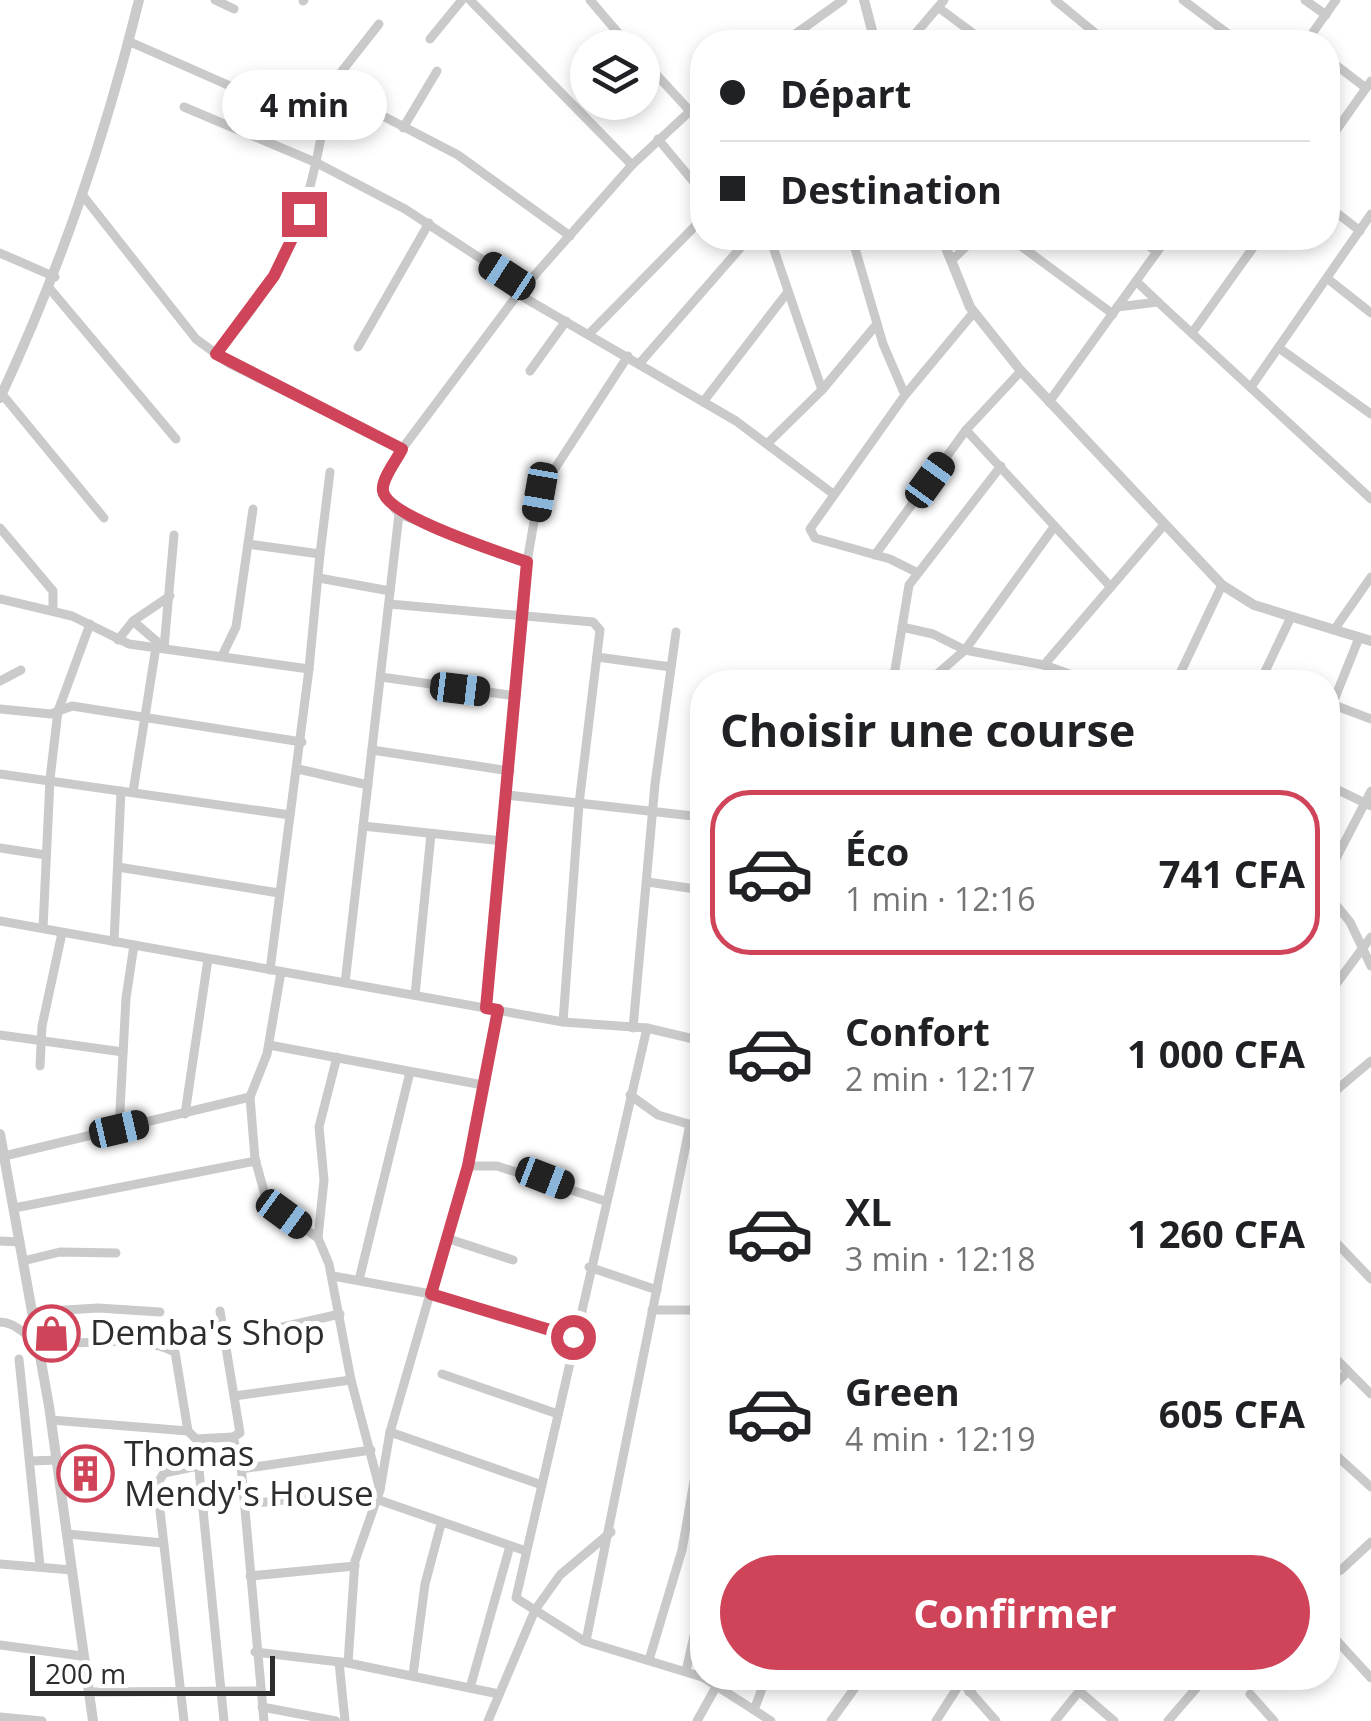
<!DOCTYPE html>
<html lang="fr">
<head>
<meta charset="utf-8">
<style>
  :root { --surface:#fff; --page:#f2f2f2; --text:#202124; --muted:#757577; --line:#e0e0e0; --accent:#d04459 }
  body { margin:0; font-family:"Open Sans",sans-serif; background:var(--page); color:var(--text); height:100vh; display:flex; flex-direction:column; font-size:38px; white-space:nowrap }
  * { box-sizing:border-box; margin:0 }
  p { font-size:32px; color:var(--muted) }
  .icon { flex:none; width:55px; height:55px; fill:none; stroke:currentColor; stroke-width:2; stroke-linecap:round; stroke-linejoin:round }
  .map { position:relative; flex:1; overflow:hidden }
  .panel { position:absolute; left:690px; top:670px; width:650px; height:1020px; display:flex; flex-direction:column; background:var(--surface); border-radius:40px; box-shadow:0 5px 15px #0003 }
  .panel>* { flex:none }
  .guide { position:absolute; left:690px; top:30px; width:650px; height:220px; border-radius:40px; box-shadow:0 5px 15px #0003; display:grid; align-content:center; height:220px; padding:0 30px; background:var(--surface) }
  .buttons { position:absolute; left:570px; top:30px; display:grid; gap:20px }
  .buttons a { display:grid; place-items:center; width:90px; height:90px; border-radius:50%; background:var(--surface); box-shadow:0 5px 15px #0003; font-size:50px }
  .scale { position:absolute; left:30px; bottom:25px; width:245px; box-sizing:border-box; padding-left:10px; border:5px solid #2d2d2d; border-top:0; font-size:28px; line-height:35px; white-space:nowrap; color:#2d2d2d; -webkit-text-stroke:8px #fff; paint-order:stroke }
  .end { position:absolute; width:45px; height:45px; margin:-22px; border:12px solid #d04459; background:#fff; box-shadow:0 0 0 5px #fff }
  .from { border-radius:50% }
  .bubble { position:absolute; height:70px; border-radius:35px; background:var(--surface); box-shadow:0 5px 15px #0003; font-size:32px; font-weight:700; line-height:70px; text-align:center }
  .car { position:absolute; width:30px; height:60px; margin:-30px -15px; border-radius:12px; box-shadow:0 0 8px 2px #0007; background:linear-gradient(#222 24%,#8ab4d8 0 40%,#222 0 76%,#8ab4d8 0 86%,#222 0) }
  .guide b { display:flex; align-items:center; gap:35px; height:95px; font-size:38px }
  .guide b+b { border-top:2px solid var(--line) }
  .guide i { width:25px; height:25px; background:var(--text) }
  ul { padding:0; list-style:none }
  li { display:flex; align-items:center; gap:30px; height:165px; margin:0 20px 15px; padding:0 10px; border:5px solid transparent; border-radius:40px }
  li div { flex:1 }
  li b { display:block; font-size:38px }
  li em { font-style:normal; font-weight:700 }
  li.on { border-color:var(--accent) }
  li>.icon { width:90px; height:90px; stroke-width:1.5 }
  h2 { padding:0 30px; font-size:45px; line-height:120px }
  .cta { display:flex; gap:20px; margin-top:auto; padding:20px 30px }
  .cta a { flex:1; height:115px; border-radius:60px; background:var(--accent); color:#fff; font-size:40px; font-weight:700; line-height:115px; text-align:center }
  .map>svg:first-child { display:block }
</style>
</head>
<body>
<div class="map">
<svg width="1371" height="1721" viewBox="0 0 1371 1721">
  <rect width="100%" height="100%" fill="#fff"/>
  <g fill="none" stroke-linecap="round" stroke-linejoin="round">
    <g stroke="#cacaca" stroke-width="9">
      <path d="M215,0L234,9"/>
      <path d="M470,0L632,165"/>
      <path d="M590,0L631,48"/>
      <path d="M1055,0L1106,42"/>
      <path d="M1183,0L1239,42"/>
      <path d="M1305,0L1326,15"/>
      <path d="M303,1L304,0"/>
      <path d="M939,8L985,42"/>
      <path d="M430,39L462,0"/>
      <path d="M128,41L323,127L342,71L379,24"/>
      <path d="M784,42L843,0"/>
      <path d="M900,42L916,33L944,0"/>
      <path d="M1306,42L1336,0"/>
      <path d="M642,59L689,110"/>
      <path d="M1328,59L1366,88"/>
      <path d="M333,90L458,155L570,236"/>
      <path d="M184,107L317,163L405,209L524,287"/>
      <path d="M403,128L437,71"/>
      <path d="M658,139L702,192"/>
      <path d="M1328,142L1371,81"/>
      <path d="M84,197L196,339L230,364L402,449"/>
      <path d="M1328,206L1360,231"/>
      <path d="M770,238L822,390"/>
      <path d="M852,238L883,344L905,395"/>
      <path d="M1010,238L1113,314"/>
      <path d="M1138,238L1157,252"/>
      <path d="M0,253L55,277"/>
      <path d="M951,261L975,238"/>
      <path d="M1328,279L1371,313"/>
      <path d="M1136,281L1158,302"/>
      <path d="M50,289L176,439"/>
      <path d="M518,294L736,421L832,493"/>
      <path d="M1117,307L1158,302L1371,499"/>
      <path d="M1192,333L1260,238"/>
      <path d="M589,334L702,219"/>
      <path d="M358,347L429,223"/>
      <path d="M1279,348L1371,414"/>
      <path d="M216,354C284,274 304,230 323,127"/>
      <path d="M639,364L749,238"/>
      <path d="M530,371L566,321"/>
      <path d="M1251,387L1371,214"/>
      <path d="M2,394L104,518"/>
      <path d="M703,402L787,293"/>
      <path d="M1049,402L1167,238"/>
      <path d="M966,430L1109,585"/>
      <path d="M769,442L822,390L877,324"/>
      <path d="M0,528L53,591V611"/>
      <path d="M248,544L320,554L309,669"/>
      <path d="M320,554L330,472"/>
      <path d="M875,555L966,430L1021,371"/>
      <path d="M527,562L399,514L384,495L383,486L402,449L518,294L632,165L702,100"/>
      <path d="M918,573L890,559L815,538L810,529L905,395L974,312"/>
      <path d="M319,578L390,591"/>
      <path d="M0,599L72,616L129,644L309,669L270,970"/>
      <path d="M389,604L593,622L600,630L579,804L563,1022"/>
      <path d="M133,621L162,646"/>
      <path d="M902,627L933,634L965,650L1044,665L1092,682"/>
      <path d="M1334,630L1371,577"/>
      <path d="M118,640L133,621L170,596"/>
      <path d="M164,648L174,535"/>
      <path d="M222,656L236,627L253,509"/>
      <path d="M597,657L671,667"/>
      <path d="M1044,665L1163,526"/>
      <path d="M381,677L516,696"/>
      <path d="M0,681L21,670"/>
      <path d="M893,682L909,585L1001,466"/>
      <path d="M928,682L965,650L1054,527"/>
      <path d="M1176,682L1222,585"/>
      <path d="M1260,682L1291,617"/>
      <path d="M1334,705L1371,719"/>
      <path d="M0,709L51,714L72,706L302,742"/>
      <path d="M1328,715L1359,638"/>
      <path d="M372,750L510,771"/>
      <path d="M298,769L368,785"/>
      <path d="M0,774L290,815"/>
      <path d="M1328,785L1371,806"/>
      <path d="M133,792L156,647"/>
      <path d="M507,795L702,817"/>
      <path d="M363,826L503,841"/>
      <path d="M0,848L46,855"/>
      <path d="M118,867L279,893"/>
      <path d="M1328,874L1371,791"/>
      <path d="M648,882L702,890"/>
      <path d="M1328,895L1350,922L1371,966"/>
      <path d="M0,921L563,1022L647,1028L702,1041"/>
      <path d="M43,928L50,779L58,711L90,624"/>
      <path d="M114,942L121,791"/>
      <path d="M345,983L399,514"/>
      <path d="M415,995L431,834"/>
      <path d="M1328,995L1371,937"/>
      <path d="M486,1008L527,562L539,493L628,356"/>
      <path d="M633,1028L655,784L676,632"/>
      <path d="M647,1028L516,1598L584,1641L702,1677"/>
      <path d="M0,1035L123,1052"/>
      <path d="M269,1045L483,1085"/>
      <path d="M40,1066L42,1026L62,933"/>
      <path d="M630,1095L658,1115L702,1128"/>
      <path d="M1328,1097L1371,1061"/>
      <path d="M185,1114L208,959"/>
      <path d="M119,1129L126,998L134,945"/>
      <path d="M0,1157L250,1097L267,1054L281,972"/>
      <path d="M467,1166H497L605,1201"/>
      <path d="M14,1208L256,1161"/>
      <path d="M1328,1234L1371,1279"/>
      <path d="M318,1238L324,1180L319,1127L337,1057"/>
      <path d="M446,1238L513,1260"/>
      <path d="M0,1241L20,1242"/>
      <path d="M23,1261L60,1252L116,1253"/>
      <path d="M589,1267L657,1290"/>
      <path d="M333,1276L431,1294L573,1337"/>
      <path d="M359,1280L410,1072"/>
      <path d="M652,1310H702"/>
      <path d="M220,1311L240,1433L233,1437"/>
      <path d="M32,1312L98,1308L160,1312"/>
      <path d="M0,1322C17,1322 26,1339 41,1341C83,1348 135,1332 175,1352L188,1431L196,1439L224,1721"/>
      <path d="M278,1328L340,1314"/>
      <path d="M1328,1351L1371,1394"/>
      <path d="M19,1359L40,1566"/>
      <path d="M442,1374L555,1413"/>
      <path d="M1328,1392L1348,1371"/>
      <path d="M234,1396L351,1380"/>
      <path d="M51,1420L188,1431"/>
      <path d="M390,1432L539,1484"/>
      <path d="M196,1439L233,1437L241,1465L264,1721"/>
      <path d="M1328,1448L1371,1487"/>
      <path d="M30,1461L57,1460"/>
      <path d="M241,1469L371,1450"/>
      <path d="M376,1499L523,1550"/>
      <path d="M246,1504L380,1490L351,1380L329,1264L318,1238L267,1202L255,1159L250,1097"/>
      <path d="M67,1534L163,1543"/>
      <path d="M0,1564L72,1570"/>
      <path d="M250,1576L355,1566"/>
      <path d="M1328,1576L1341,1570L1371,1542"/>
      <path d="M1328,1631L1371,1678"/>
      <path d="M586,1641L690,1124"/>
      <path d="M0,1645L82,1656"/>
      <path d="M255,1652L348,1663L499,1694"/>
      <path d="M649,1660L682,1550L702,1436"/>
      <path d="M339,1662L345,1721"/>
      <path d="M348,1663L355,1561L380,1490L390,1432L467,1166L498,1010"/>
      <path d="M686,1671L702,1601"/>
      <path d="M413,1675L425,1584L441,1524"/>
      <path d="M704,1678L754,1710"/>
      <path d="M766,1678L754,1710L771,1721"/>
      <path d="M958,1678L996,1721"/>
      <path d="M470,1688L510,1546"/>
      <path d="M1079,1691L1114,1721"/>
      <path d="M88,1692L260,1691"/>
      <path d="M969,1692L981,1678"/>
      <path d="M1250,1694L1274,1721"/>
      <path d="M262,1707L336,1721"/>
      <path d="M0,1717L42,1721"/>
      <path d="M184,1721L157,1484L164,1473L198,1466"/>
      <path d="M488,1721L535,1610L560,1575L611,1532"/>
      <path d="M697,1721L716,1687"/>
      <path d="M831,1721L862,1678"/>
      <path d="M936,1721L961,1682"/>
      <path d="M1055,1721L1090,1678"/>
      <path d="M1168,1721L1205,1678"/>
    </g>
    <g stroke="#cacaca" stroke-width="10">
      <path d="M864,0L875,42"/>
      <path d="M942,238L970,307L1021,371L1222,585L1254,605L1371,641"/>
      <path d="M0,398C61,267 104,140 139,0"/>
      <path d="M0,1134L49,1406L93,1721"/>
    </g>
  </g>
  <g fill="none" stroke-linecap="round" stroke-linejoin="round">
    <path stroke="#d04459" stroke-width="12" d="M304,214L274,276L216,354L402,449C397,460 381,479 383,491C387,517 500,552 527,562L486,1008L498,1010L468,1166L431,1294L573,1337"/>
  </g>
  <defs>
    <symbol id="shop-ring" viewBox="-11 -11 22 22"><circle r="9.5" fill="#fff" stroke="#d04459" stroke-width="1.5"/><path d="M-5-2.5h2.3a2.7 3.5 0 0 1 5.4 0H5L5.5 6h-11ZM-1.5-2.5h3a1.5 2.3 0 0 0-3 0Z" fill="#d04459"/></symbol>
    <symbol id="building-ring" viewBox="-11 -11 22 22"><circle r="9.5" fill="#fff" stroke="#d04459" stroke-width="1.5"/><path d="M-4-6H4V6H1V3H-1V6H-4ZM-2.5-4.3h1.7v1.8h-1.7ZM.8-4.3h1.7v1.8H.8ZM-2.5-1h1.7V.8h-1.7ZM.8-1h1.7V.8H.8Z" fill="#d04459"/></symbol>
  </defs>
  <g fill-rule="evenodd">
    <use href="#shop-ring" x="20" y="1302" width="63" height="63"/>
    <use href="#building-ring" x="54" y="1442" width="63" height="63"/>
  </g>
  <g text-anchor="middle" stroke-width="10" stroke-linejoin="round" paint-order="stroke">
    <g font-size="35" fill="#2d2d2d" stroke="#fff" text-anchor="start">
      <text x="90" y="1345">Demba's Shop</text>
      <text x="124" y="1466">Thomas<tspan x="124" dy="40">Mendy's House</tspan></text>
    </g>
  </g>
</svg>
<div class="buttons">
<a><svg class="icon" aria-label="layers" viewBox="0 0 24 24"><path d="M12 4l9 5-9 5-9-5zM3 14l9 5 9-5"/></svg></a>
</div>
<div class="scale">200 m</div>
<i class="end from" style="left:573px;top:1337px"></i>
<i class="end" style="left:304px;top:214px"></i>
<div class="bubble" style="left:222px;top:70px;width:165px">4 min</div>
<i class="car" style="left:507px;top:276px;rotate:303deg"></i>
<i class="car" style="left:930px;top:480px;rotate:36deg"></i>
<i class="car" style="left:540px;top:492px;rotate:190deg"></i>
<i class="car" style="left:460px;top:689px;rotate:97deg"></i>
<i class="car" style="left:119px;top:1129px;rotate:77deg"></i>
<i class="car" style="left:545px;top:1178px;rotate:111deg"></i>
<i class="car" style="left:284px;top:1214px;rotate:126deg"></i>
<div class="guide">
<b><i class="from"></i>Départ</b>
<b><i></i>Destination</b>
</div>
<section class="panel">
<h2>Choisir une course</h2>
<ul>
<li class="on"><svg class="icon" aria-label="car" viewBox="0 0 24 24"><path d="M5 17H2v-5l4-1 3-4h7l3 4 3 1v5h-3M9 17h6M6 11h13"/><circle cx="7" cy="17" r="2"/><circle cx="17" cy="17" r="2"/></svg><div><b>Éco</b><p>1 min · 12:16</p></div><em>741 CFA</em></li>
<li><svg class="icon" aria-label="car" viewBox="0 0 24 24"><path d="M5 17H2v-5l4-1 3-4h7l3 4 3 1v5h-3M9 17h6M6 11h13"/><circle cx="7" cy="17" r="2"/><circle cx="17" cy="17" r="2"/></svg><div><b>Confort</b><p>2 min · 12:17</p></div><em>1 000 CFA</em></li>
<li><svg class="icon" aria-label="car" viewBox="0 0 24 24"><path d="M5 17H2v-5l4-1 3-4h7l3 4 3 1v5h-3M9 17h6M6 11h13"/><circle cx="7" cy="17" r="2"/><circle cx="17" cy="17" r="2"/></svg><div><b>XL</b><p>3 min · 12:18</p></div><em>1 260 CFA</em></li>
<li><svg class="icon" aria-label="car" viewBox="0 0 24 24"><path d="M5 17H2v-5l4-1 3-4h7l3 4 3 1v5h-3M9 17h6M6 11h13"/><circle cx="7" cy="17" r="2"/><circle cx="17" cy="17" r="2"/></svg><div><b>Green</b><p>4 min · 12:19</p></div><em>605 CFA</em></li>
</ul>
<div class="cta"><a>Confirmer</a></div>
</section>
</div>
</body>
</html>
